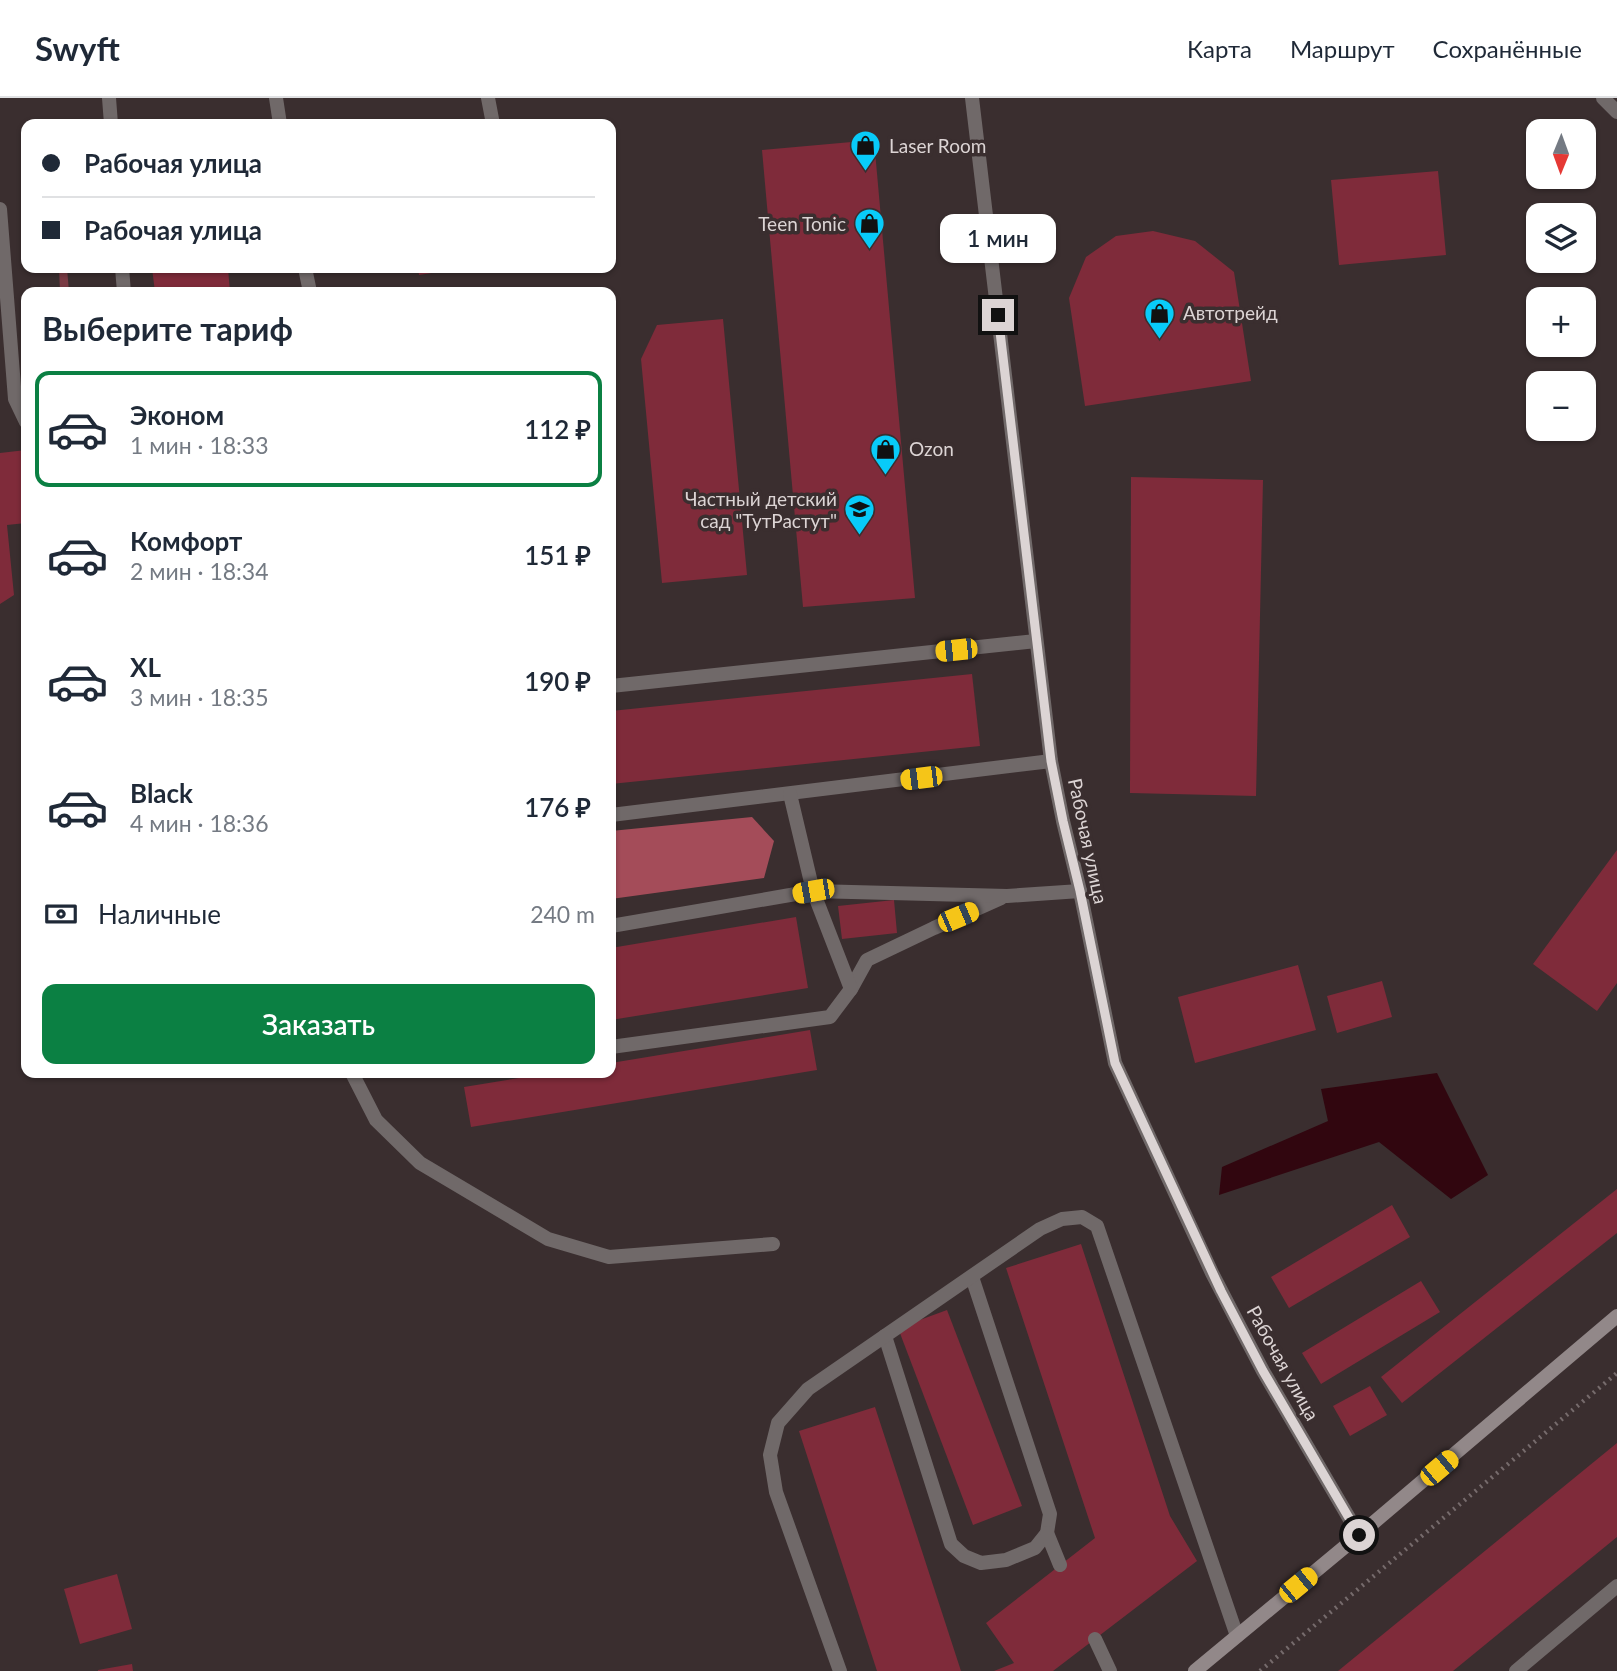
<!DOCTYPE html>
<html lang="ru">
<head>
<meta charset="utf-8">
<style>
  :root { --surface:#fff; --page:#f6f6f7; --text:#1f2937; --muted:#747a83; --line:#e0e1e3; --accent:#0b8043 }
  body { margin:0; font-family:Lato,sans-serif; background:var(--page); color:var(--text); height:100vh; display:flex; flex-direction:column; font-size:26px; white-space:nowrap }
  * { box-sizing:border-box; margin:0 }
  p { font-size:23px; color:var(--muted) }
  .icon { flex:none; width:38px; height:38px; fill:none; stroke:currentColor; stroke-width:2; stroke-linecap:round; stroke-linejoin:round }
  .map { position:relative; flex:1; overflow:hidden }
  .details { position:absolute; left:21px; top:189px; width:595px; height:791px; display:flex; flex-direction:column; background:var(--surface); border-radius:14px; box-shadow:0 2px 5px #0004 }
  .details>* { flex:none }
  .banner { position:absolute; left:21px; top:21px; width:595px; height:154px; border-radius:14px; box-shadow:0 2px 5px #0004; display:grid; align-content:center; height:154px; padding:0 21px; background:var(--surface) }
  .needle { width:46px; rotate:181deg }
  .fabs { position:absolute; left:1526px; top:21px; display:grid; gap:14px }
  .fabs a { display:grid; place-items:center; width:70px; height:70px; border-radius:14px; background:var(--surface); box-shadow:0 2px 5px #0004; font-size:35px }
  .end { position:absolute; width:32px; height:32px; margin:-16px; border:9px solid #dcd4d4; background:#111; box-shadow:0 0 0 4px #111 }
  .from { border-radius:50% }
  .bubble { position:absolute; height:49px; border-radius:14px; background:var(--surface); box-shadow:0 2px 5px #0004; font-size:23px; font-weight:600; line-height:49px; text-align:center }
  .car { position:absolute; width:21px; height:42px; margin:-21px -10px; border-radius:9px; box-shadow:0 0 5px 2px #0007; background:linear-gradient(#f5c518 24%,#345 0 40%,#f5c518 0 76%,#345 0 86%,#f5c518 0) }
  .banner b { display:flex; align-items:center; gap:24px; height:66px; font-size:26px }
  .banner b+b { border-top:2px solid var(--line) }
  .banner i { width:18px; height:18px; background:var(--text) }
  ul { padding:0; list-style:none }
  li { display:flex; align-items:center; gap:21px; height:116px; margin:0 14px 10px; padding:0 7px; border:4px solid transparent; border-radius:14px }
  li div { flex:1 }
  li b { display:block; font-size:26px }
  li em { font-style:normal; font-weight:600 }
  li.selected { border-color:var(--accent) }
  li>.icon { width:63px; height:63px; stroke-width:1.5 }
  h2 { padding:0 21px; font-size:32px; line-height:84px }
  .pay { display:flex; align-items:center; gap:18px; height:77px; padding:0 21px; font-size:26px }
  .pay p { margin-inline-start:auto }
  .action { display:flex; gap:14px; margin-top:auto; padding:14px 21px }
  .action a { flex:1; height:80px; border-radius:14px; background:var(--accent); color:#fff; font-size:28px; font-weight:600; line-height:80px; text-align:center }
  header { display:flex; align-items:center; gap:42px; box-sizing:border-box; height:98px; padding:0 35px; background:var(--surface); border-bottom:2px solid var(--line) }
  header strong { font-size:33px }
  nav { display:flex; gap:38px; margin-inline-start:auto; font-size:24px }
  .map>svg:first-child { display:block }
</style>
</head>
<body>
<header>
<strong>Swyft</strong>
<nav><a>Карта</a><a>Маршрут</a><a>Сохранённые</a></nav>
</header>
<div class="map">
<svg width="1617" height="1573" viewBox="0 0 1617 1573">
  <rect width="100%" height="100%" fill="#3a2e2f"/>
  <path fill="#7a3b44" d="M59,170H67L69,194H60Z"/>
  <path fill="#a44c59" d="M752,719L774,743L764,780L611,801V733Z"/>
  <path fill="#31060f" d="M1437,975L1488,1077L1451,1101L1379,1044L1219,1097L1222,1069L1328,1023L1321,991Z"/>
  <g fill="#7f2b3a">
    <path d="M874,42L915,500L803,509L762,52Z"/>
    <path d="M1438,73L1446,157L1339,167L1331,82Z"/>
    <path d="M1153,133L1195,143L1234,174L1251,283L1085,308L1069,200L1086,159L1116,138Z"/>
    <path d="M152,170H228L230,194H155Z"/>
    <path d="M418,170H457V171L419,177Z"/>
    <path d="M723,221L747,477L662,485L641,261L657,227Z"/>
    <path d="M26,352V425L7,427L14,497L0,506V355Z"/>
    <path d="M1131,379L1263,382L1256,698L1130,695Z"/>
    <path d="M972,576L980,648L611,686V613Z"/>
    <path d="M1617,752V885L1597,913L1533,866Z"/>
    <path d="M894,802L897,835L842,841L838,808Z"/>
    <path d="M796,819L808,890L611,922V850Z"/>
    <path d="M1298,867L1316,932L1195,965L1178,899Z"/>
    <path d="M1382,883L1392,919L1337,935L1327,898Z"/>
    <path d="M810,932L817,972L471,1029L464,989L550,975H611V965Z"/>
    <path d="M1617,1091V1135L1402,1305L1381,1279Z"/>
    <path d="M1392,1107L1410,1139L1289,1210L1271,1179Z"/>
    <path d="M1081,1146L1170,1418L1197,1463L1053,1573H994L1014,1565L986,1525L1095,1440L1006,1170Z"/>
    <path d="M1421,1183L1440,1214L1321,1286L1302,1255Z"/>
    <path d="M947,1212L1022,1408L973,1427L898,1230Z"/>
    <path d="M1370,1288L1387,1317L1350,1338L1333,1308Z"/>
    <path d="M875,1309L961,1573H877L799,1333Z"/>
    <path d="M1617,1345V1439L1453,1573H1338Z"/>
    <path d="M117,1476L132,1531L80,1546L64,1491Z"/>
    <path d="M132,1566L133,1573H98V1572Z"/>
  </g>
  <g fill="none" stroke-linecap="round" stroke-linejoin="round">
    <path stroke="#766b6c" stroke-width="4.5" stroke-dasharray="2 5" stroke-linecap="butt" d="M1260,1573L1617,1275"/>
    <g stroke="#706969" stroke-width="14">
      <path d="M109,0L111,26"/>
      <path d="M276,0L280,26"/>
      <path d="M488,0L493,26"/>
      <path d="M1603,0L1617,14"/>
      <path d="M0,111L15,301L26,324"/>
      <path d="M122,170L124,194"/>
      <path d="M305,170L310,194"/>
      <path d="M611,588L1036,543"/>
      <path d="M611,717L1051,663"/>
      <path d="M611,828L813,793L790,696"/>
      <path d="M851,891L867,862L934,830L1001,800"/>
      <path d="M611,949L830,919L851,891L813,793L1007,798L1080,793"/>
      <path d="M352,975L376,1022L420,1065L548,1141L609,1159L773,1146"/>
      <path d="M885,1238L951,1446L964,1458L981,1465L1006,1462L1035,1450L1047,1435L1050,1416L972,1179"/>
      <path d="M1047,1435L1060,1467"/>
      <path d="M1095,1541L1110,1573"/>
      <path d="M840,1573L776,1394L770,1357L778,1325L808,1291L1040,1131L1062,1121L1082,1119L1097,1128L1237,1538"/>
      <path d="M1516,1573L1617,1488"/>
    </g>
    <path stroke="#706969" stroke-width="14" d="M972,0L1051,663L1063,723L1080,793L1115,965L1212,1175L1241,1231L1263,1273L1359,1437"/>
    <path stroke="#928889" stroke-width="14" d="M1195,1573L1359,1437L1617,1218"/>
  </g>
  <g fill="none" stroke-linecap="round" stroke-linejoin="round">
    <path stroke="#dcd4d4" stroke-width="9" d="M998,217L1051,663L1063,723L1080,793L1115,965L1221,1193L1263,1273L1359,1437"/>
  </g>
  <defs>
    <symbol id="shop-pin" viewBox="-11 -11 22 30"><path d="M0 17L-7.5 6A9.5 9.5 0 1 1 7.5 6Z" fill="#08cbf9" stroke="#3a2e2f"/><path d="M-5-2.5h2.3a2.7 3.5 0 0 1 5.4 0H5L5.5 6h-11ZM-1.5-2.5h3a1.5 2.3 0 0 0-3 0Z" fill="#111"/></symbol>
    <symbol id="school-pin" viewBox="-11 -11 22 30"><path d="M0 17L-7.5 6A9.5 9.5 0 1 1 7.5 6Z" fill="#08cbf9" stroke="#3a2e2f"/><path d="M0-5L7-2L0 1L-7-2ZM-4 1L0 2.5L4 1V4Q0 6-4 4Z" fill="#111"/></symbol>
  </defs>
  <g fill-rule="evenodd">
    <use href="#shop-pin" x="848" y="30" width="35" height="47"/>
    <use href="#shop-pin" x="852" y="108" width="35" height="47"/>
    <use href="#shop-pin" x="1142" y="198" width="35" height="47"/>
    <use href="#shop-pin" x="868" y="334" width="35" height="47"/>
    <use href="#school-pin" x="842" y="394" width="35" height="47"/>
  </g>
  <g text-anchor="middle" stroke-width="7" stroke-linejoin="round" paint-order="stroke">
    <g font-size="19" fill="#dcd4d4" stroke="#3a2e2f" text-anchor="start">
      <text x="889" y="55">Laser Room</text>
      <text x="846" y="133" text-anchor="end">Teen Tonic</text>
      <text x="1183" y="222">Автотрейд</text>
      <text x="909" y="358">Ozon</text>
      <text x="837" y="408" text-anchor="end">Частный детский<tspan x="837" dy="22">сад "ТутРастут"</tspan></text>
    </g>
    <g font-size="19" fill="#dcd4d4" stroke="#3a2e2f">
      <text transform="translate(1088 743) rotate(78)" y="7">Рабочая улица</text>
      <text transform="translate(1283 1265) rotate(61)" y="7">Рабочая улица</text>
    </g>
  </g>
</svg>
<div class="fabs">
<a><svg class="needle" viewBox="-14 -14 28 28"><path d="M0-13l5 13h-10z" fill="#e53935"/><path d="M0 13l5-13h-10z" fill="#747a83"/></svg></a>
<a><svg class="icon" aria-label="layers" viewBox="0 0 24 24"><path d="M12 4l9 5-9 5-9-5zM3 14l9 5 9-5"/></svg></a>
<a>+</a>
<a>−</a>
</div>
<i class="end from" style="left:1359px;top:1437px"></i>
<i class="end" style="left:998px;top:217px"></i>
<div class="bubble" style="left:940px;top:116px;width:116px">1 мин</div>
<i class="car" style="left:956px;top:552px;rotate:264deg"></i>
<i class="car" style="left:921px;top:680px;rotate:263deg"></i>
<i class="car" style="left:813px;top:793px;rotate:260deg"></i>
<i class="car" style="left:958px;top:819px;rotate:67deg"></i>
<i class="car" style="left:1439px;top:1370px;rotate:50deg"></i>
<i class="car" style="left:1298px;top:1487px;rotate:51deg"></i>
<div class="banner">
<b><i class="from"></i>Рабочая улица</b>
<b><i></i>Рабочая улица</b>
</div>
<section class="details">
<h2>Выберите тариф</h2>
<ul>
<li class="selected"><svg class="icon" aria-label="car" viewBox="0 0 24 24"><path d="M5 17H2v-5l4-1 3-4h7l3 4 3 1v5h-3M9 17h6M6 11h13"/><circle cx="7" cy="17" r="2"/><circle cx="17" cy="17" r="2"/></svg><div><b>Эконом</b><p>1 мин · 18:33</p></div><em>112 ₽</em></li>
<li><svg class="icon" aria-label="car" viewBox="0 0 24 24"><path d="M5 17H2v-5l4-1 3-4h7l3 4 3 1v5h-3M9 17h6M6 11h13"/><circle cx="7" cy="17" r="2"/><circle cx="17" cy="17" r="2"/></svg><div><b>Комфорт</b><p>2 мин · 18:34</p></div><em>151 ₽</em></li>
<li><svg class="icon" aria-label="car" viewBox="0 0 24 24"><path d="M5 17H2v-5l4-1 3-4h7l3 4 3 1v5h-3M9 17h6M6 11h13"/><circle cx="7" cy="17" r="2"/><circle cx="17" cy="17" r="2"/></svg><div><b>XL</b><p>3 мин · 18:35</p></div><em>190 ₽</em></li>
<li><svg class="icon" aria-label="car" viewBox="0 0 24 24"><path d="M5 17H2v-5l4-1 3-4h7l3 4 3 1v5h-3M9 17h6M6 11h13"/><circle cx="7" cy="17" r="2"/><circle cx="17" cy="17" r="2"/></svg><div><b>Black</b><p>4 мин · 18:36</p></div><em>176 ₽</em></li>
</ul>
<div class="pay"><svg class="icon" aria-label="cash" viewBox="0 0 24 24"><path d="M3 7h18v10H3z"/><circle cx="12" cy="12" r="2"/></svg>Наличные<p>240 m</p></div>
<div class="action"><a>Заказать</a></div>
</section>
</div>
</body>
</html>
